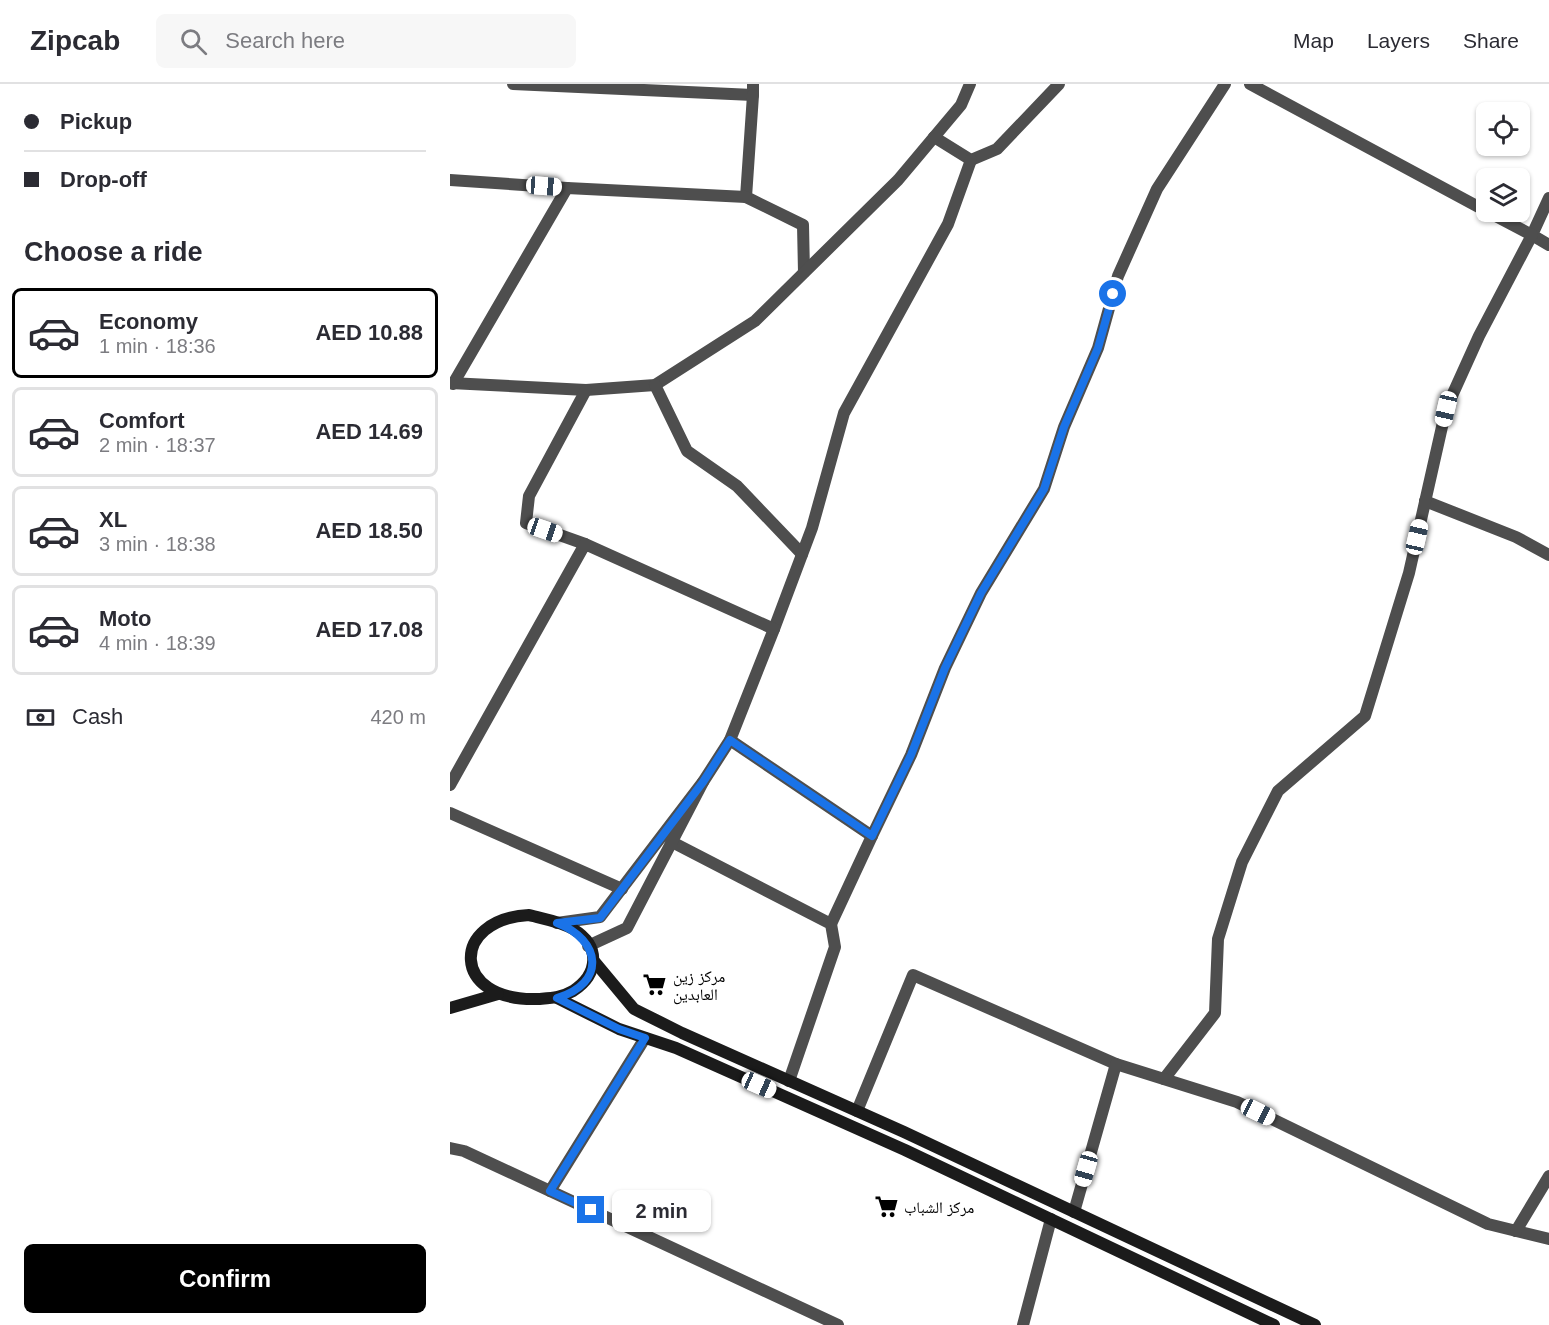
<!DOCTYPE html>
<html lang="en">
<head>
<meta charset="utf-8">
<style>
  :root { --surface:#fff; --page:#f7f7f7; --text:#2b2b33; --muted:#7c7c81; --line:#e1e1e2; --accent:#000 }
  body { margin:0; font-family:Helvetica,"Noto Naskh Arabic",sans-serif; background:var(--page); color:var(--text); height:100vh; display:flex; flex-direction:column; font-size:22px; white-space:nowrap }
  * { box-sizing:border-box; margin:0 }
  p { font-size:20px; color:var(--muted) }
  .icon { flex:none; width:33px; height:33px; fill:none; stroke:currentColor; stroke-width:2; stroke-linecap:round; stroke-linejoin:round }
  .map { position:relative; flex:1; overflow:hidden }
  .panel { display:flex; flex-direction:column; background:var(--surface); width:450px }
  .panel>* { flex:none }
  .hud { display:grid; align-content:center; height:132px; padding:0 24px; background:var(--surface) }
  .fabs { position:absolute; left:1026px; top:18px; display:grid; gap:12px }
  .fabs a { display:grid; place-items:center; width:54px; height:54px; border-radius:9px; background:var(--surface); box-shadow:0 2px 4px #0004; font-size:30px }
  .end { position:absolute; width:27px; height:27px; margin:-14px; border:8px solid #1a73e8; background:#fff; box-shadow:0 0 0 3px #fff }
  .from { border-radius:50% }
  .bubble { position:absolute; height:42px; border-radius:9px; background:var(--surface); box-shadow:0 2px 4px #0004; font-size:20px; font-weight:800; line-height:42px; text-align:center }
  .car { position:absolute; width:18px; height:36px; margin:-18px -9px; border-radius:8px; box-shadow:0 0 4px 2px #0007; background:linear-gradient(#fff 24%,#345 0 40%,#fff 0 76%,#345 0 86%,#fff 0) }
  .hud b { display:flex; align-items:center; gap:21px; height:57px; font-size:22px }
  .hud b+b { border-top:2px solid var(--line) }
  .hud i { width:15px; height:15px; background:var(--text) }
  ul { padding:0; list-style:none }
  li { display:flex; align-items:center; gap:18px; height:90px; margin:0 12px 9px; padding:0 12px; border:3px solid var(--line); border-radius:9px }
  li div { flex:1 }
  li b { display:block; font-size:22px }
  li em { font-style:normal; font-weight:800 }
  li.active { border-color:var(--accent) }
  li>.icon { width:54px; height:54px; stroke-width:1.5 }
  h2 { padding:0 24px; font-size:27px; line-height:72px }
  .pay { display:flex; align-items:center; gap:15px; height:66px; padding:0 24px; font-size:22px }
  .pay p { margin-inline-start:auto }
  .button { display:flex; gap:12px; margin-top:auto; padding:12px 24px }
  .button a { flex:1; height:69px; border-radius:9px; background:var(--accent); color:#fff; font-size:24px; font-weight:800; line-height:69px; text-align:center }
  header { display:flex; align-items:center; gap:36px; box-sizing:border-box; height:84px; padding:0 30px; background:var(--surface); border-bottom:2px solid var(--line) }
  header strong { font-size:28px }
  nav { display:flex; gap:33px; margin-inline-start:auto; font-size:21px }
  .search { width:420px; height:54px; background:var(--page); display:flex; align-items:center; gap:15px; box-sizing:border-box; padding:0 21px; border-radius:9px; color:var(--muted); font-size:22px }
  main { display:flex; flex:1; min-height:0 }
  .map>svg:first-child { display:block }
</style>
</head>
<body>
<header>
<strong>Zipcab</strong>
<div class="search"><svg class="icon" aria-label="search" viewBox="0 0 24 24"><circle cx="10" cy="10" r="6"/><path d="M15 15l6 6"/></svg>Search here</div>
<nav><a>Map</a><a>Layers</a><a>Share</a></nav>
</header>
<main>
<section class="panel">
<div class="hud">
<b><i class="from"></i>Pickup</b>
<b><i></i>Drop-off</b>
</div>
<h2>Choose a ride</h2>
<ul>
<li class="active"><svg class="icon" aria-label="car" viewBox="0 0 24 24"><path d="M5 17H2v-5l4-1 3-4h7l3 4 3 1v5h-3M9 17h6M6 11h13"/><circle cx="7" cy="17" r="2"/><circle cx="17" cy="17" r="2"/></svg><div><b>Economy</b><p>1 min · 18:36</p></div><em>AED 10.88</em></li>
<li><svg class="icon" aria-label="car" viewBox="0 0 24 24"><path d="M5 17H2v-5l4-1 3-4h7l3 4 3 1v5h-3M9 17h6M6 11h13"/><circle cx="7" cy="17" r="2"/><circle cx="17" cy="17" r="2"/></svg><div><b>Comfort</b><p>2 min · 18:37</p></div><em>AED 14.69</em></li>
<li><svg class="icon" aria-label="car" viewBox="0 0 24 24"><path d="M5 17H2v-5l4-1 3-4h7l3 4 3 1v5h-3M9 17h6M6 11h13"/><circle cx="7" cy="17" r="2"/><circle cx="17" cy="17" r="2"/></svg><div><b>XL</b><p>3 min · 18:38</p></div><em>AED 18.50</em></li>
<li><svg class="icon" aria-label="car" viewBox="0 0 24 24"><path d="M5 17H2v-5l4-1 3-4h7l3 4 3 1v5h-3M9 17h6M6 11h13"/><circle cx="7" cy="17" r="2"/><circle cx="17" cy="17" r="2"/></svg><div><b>Moto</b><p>4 min · 18:39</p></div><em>AED 17.08</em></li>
</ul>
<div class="pay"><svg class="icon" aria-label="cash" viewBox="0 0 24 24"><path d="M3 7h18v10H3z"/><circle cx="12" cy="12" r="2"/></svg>Cash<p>420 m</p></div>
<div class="button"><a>Confirm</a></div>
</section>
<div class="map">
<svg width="1099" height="1241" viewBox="0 0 1099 1241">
  <rect width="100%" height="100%" fill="#fff"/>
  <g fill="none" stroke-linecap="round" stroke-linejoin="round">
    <g stroke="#4e4e4e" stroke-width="12">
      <path d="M63,0L303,11V0"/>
      <path d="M800,0L1036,127"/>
      <path d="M303,11L296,113L353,141L354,188"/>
      <path d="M484,53L521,76L547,65L609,0"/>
      <path d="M0,96L117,104"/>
      <path d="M1099,114L1082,151L1099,161"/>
      <path d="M0,299L136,306L205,301L305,237L448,96L511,21L520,0"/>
      <path d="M3,300L117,104L296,113"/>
      <path d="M205,301L237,367L287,402L352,470"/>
      <path d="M975,417L1066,453L1099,471"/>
      <path d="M135,460L76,439L79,412L136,306"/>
      <path d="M280,656L422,752L461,671L495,584L531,509L594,405L614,343L648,264L668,192L707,105L775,0"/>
      <path d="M253,698L280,656L324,545L362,444L394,329L498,140L521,76"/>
      <path d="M0,701L135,460L324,545"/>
      <path d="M0,729L172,805"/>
      <path d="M222,758L381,840L385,863L339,997"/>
      <path d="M107,839L150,833L253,698L177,844L138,862"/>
      <path d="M381,840L422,752"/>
      <path d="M714,995L765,929L768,855L792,778L828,707L915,632L959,489L996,325L1029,252L1082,151L1038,128"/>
      <path d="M407,1027L463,891L666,980L787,1018L1038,1140L1099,1155"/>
      <path d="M0,1064L14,1067L388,1241"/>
      <path d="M100,1107L195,954"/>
      <path d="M624,1128L666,980"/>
      <path d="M1066,1147L1099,1092"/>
      <path d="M573,1241L601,1135"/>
    </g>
    <g stroke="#1b1b1b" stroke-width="12">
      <path d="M79,831C93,835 110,837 123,845C151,862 149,890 123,907C111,914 101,914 88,915C0,918 0,835 79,831Z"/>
      <path d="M144,877L184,925L232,949L454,1048L865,1241"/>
      <path d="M107,914L169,945L226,964L455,1066L824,1241"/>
      <path d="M0,924L48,910"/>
    </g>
  </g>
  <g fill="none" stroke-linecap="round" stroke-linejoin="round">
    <path stroke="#1a73e8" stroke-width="8" d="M141,1126L100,1107L195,954L169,945L107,914C157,899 151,856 107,839L150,834L253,698L280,656L422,752L461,671L495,584L531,509L594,405L614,343L648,264L663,210"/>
  </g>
  <defs>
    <symbol id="supermarket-bare" viewBox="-9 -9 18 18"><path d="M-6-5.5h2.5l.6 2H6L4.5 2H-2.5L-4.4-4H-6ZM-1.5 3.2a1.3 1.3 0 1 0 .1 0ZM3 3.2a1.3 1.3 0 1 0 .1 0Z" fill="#000" stroke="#fff" stroke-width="2.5" paint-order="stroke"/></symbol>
  </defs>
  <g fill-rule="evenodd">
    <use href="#supermarket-bare" x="188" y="884" width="33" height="33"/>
    <use href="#supermarket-bare" x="420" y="1106" width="33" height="33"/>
  </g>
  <g text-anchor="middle" stroke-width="6" stroke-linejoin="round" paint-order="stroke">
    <g font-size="16" fill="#000" stroke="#fff" text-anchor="start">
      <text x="223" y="898">مركز زين<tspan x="223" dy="18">العابدين</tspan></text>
      <text x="454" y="1129">مركز الشباب</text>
    </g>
  </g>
</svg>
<div class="fabs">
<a><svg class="icon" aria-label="locate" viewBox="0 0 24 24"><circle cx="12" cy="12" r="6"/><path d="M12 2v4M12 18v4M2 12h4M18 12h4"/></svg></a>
<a><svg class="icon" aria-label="layers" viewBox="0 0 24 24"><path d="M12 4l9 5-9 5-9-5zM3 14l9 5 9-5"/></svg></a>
</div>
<i class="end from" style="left:663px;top:210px"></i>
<i class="end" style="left:141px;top:1126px"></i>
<div class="bubble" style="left:162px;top:1106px;width:99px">2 min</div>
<i class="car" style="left:94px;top:102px;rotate:94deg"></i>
<i class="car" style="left:996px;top:325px;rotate:193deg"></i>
<i class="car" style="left:95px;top:446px;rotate:109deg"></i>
<i class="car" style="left:967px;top:453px;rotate:13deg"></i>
<i class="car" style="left:309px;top:1001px;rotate:114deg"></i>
<i class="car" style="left:808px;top:1028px;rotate:116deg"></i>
<i class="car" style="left:636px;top:1085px;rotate:196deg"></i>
</div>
</main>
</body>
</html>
